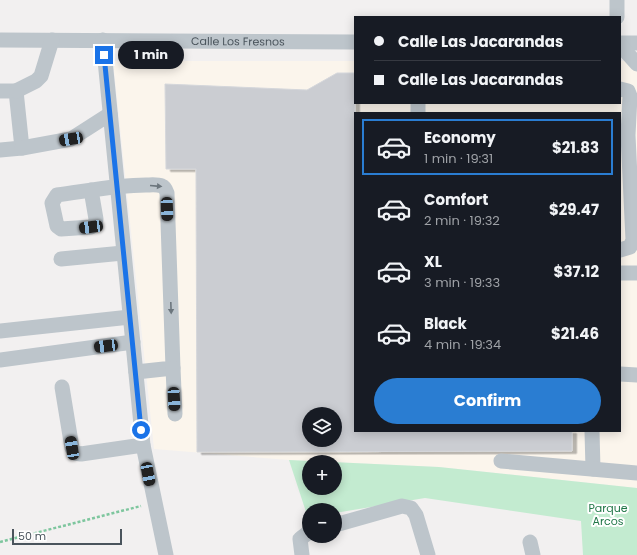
<!DOCTYPE html>
<html lang="en">
<head>
<meta charset="utf-8">
<style>
  :root { --surface:#171b24; --page:#20242c; --text:#f1f3f6; --muted:#9ea1a6; --line:#363941; --accent:#2a7dd2 }
  body { margin:0; font-family:Poppins,sans-serif; background:var(--page); color:var(--text); height:100vh; display:flex; flex-direction:column; font-size:15px; white-space:nowrap }
  * { box-sizing:border-box; margin:0 }
  p { font-size:13px; color:var(--muted) }
  .icon { flex:none; width:22px; height:22px; fill:none; stroke:currentColor; stroke-width:2; stroke-linecap:round; stroke-linejoin:round }
  .map { position:relative; flex:1; overflow:hidden }
  .sheet { position:absolute; left:354px; top:112px; width:267px; height:320px; display:flex; flex-direction:column; background:var(--surface); border-radius:0px; box-shadow:0 2px 10px #0003 }
  .sheet>* { flex:none }
  .hud { position:absolute; left:354px; top:16px; width:267px; height:88px; border-radius:0px; box-shadow:0 2px 10px #0003; display:grid; align-content:center; height:88px; padding:0 20px; background:var(--surface) }
  .fabs { position:absolute; left:302px; top:407px; display:grid; gap:8px }
  .fabs a { display:grid; place-items:center; width:40px; height:40px; border-radius:50%; background:var(--surface); box-shadow:0 2px 10px #0003; font-size:20px }
  .scale { position:absolute; left:12px; bottom:10px; width:110px; box-sizing:border-box; padding-left:4px; border:2px solid #4a545c; border-top:0; font-size:11px; line-height:14px; white-space:nowrap; color:#4a545c; -webkit-text-stroke:3px #fff; paint-order:stroke }
  .end { position:absolute; width:18px; height:18px; margin:-9px; border:5px solid #1a73e8; background:#fff; box-shadow:0 0 0 2px #fff }
  .from { border-radius:50% }
  .bubble { position:absolute; height:28px; border-radius:14px; background:var(--surface); box-shadow:0 2px 10px #0003; font-size:13px; font-weight:700; line-height:28px; text-align:center }
  .car { position:absolute; width:12px; height:24px; margin:-12px -6px; border-radius:5px; box-shadow:0 0 3px 1px #0007; background:linear-gradient(#222 24%,#8ab4d8 0 40%,#222 0 76%,#8ab4d8 0 86%,#222 0) }
  .hud b { display:flex; align-items:center; gap:14px; height:38px; font-size:15px }
  .hud b+b { border-top:1px solid var(--line) }
  .hud i { width:10px; height:10px; background:var(--text) }
  ul { padding:7px 0 0; list-style:none }
  li { display:flex; align-items:center; gap:12px; height:56px; margin:0 8px 6px; padding:0 12px; border:2px solid transparent; border-radius:0px }
  li div { flex:1 }
  li b { display:block; font-size:15px }
  li em { font-style:normal; font-weight:700 }
  li.selected { border-color:var(--accent) }
  li>.icon { width:36px; height:36px; stroke-width:1.5 }
  .action { display:flex; gap:8px; margin-top:auto; padding:8px 20px }
  .action a { flex:1; height:46px; border-radius:24px; background:var(--accent); color:#fff; font-size:16px; font-weight:700; line-height:46px; text-align:center }
  .map>svg:first-child { display:block }
</style>
</head>
<body>
<div class="map">
<svg width="637" height="555" viewBox="0 0 637 555">
  <defs>
    <filter id="shadow"><feDropShadow dx="4.5" dy="2.5" stdDeviation="0" flood-color="#0004"/></filter>
  </defs>
  <rect width="100%" height="100%" fill="#f2f0f0"/>
  <path fill="#fbf5ec" fill-rule="evenodd" d="M113,61H355V103H620V61H627L637,69V488L439,467L289,460L154,449ZM355,113H620V431H355ZM309,414H335V440H309Z"/>
  <path fill="#c3ebd0" fill-rule="evenodd" d="M289,460L439,467L637,488V555H583L581,521L425,498L335,513V510H309L308,518ZM309,462H335V488H309Z"/>
  <path fill="#cbcdd2" stroke="#d5d7db" fill-rule="evenodd" filter="url(#shadow)" d="M337,73H355V431H572V451L197,452L196,169H166L165,84L307,90ZM309,414H335V440H309Z"/>
  <g fill="none" stroke-linecap="round" stroke-linejoin="round">
    <path stroke="#7ec69e" stroke-width="2.5" stroke-dasharray="3 2" stroke-linecap="butt" d="M0,542L141,506"/>
    <g stroke="#bdc5cb" stroke-width="15">
      <path d="M617,0V17"/>
      <path id="s1" d="M0,40L355,42"/>
      <path d="M103,40L143,445L166,555"/>
      <path d="M620,43H637"/>
      <path d="M620,45L637,64"/>
      <path d="M620,89L628,91L630,96L628,135L633,240L630,247L620,250"/>
      <path d="M0,91H16L22,148L0,150"/>
      <path d="M16,91L36,81L41,76L52,40"/>
      <path d="M418,113V103"/>
      <path d="M22,148L71,139L110,114"/>
      <path d="M91,190L96,219L95,224L91,227L61,229L57,226L52,203L57,195C87,191 116,185 146,185C150,185 157,184 162,186C165,187 166,190 167,193L173,368L136,372"/>
      <path d="M61,259L123,253"/>
      <path d="M620,273H637"/>
      <path d="M0,331L130,317"/>
      <path d="M0,360L133,342"/>
      <path d="M173,368L175,414"/>
      <path d="M620,374L637,375"/>
      <path d="M62,387L72,448L75,453L81,454L143,445"/>
      <path d="M592,431L593,469"/>
      <path d="M501,461L637,473"/>
      <path d="M335,525L402,506L411,508L416,515L428,555"/>
      <path d="M530,542L533,555"/>
      <path d="M302,555L300,539L309,532"/>
    </g>
  </g>
  <defs><path id="oneway-solid" d="M-6-.8H1V-3.2L6.5 0L1 3.2V.8H-6Z"/></defs>
  <g fill="#6c767d">
    <use href="#oneway-solid" transform="translate(156 186) rotate(5)"/>
    <use href="#oneway-solid" transform="translate(171 308) rotate(88)"/>
  </g>
  <g fill="none" stroke-linecap="round" stroke-linejoin="round">
    <path stroke="#1a73e8" stroke-width="5" d="M104,55L141,430"/>
  </g>
  <g text-anchor="middle" stroke-width="4" stroke-linejoin="round" paint-order="stroke">
    <g font-size="11" fill="#4a545c" stroke="#fff">
      <text dy="4" stroke="none"><textPath href="#s1" startOffset="238">Calle Los Fresnos</textPath></text>
    </g>
    <g font-size="11" fill="#207747" stroke="#fff">
      <text x="608" y="512">Parque<tspan x="608" dy="13">Arcos</tspan></text>
    </g>
  </g>
</svg>
<div class="fabs">
<a><svg class="icon" aria-label="layers" viewBox="0 0 24 24"><path d="M12 4l9 5-9 5-9-5zM3 14l9 5 9-5"/></svg></a>
<a>+</a>
<a>−</a>
</div>
<div class="scale">50 m</div>
<i class="end from" style="left:141px;top:430px"></i>
<i class="end" style="left:104px;top:55px"></i>
<div class="bubble" style="left:118px;top:41px;width:66px">1 min</div>
<i class="car" style="left:71px;top:139px;rotate:260deg"></i>
<i class="car" style="left:167px;top:209px;rotate:178deg"></i>
<i class="car" style="left:91px;top:227px;rotate:263deg"></i>
<i class="car" style="left:106px;top:346px;rotate:263deg"></i>
<i class="car" style="left:174px;top:399px;rotate:177deg"></i>
<i class="car" style="left:72px;top:448px;rotate:351deg"></i>
<i class="car" style="left:148px;top:474px;rotate:169deg"></i>
<div class="hud">
<b><i class="from"></i>Calle Las Jacarandas</b>
<b><i></i>Calle Las Jacarandas</b>
</div>
<section class="sheet">
<ul>
<li class="selected"><svg class="icon" aria-label="car" viewBox="0 0 24 24"><path d="M5 17H2v-5l4-1 3-4h7l3 4 3 1v5h-3M9 17h6M6 11h13"/><circle cx="7" cy="17" r="2"/><circle cx="17" cy="17" r="2"/></svg><div><b>Economy</b><p>1 min · 19:31</p></div><em>$21.83</em></li>
<li><svg class="icon" aria-label="car" viewBox="0 0 24 24"><path d="M5 17H2v-5l4-1 3-4h7l3 4 3 1v5h-3M9 17h6M6 11h13"/><circle cx="7" cy="17" r="2"/><circle cx="17" cy="17" r="2"/></svg><div><b>Comfort</b><p>2 min · 19:32</p></div><em>$29.47</em></li>
<li><svg class="icon" aria-label="car" viewBox="0 0 24 24"><path d="M5 17H2v-5l4-1 3-4h7l3 4 3 1v5h-3M9 17h6M6 11h13"/><circle cx="7" cy="17" r="2"/><circle cx="17" cy="17" r="2"/></svg><div><b>XL</b><p>3 min · 19:33</p></div><em>$37.12</em></li>
<li><svg class="icon" aria-label="car" viewBox="0 0 24 24"><path d="M5 17H2v-5l4-1 3-4h7l3 4 3 1v5h-3M9 17h6M6 11h13"/><circle cx="7" cy="17" r="2"/><circle cx="17" cy="17" r="2"/></svg><div><b>Black</b><p>4 min · 19:34</p></div><em>$21.46</em></li>
</ul>
<div class="action"><a>Confirm</a></div>
</section>
</div>
</body>
</html>
